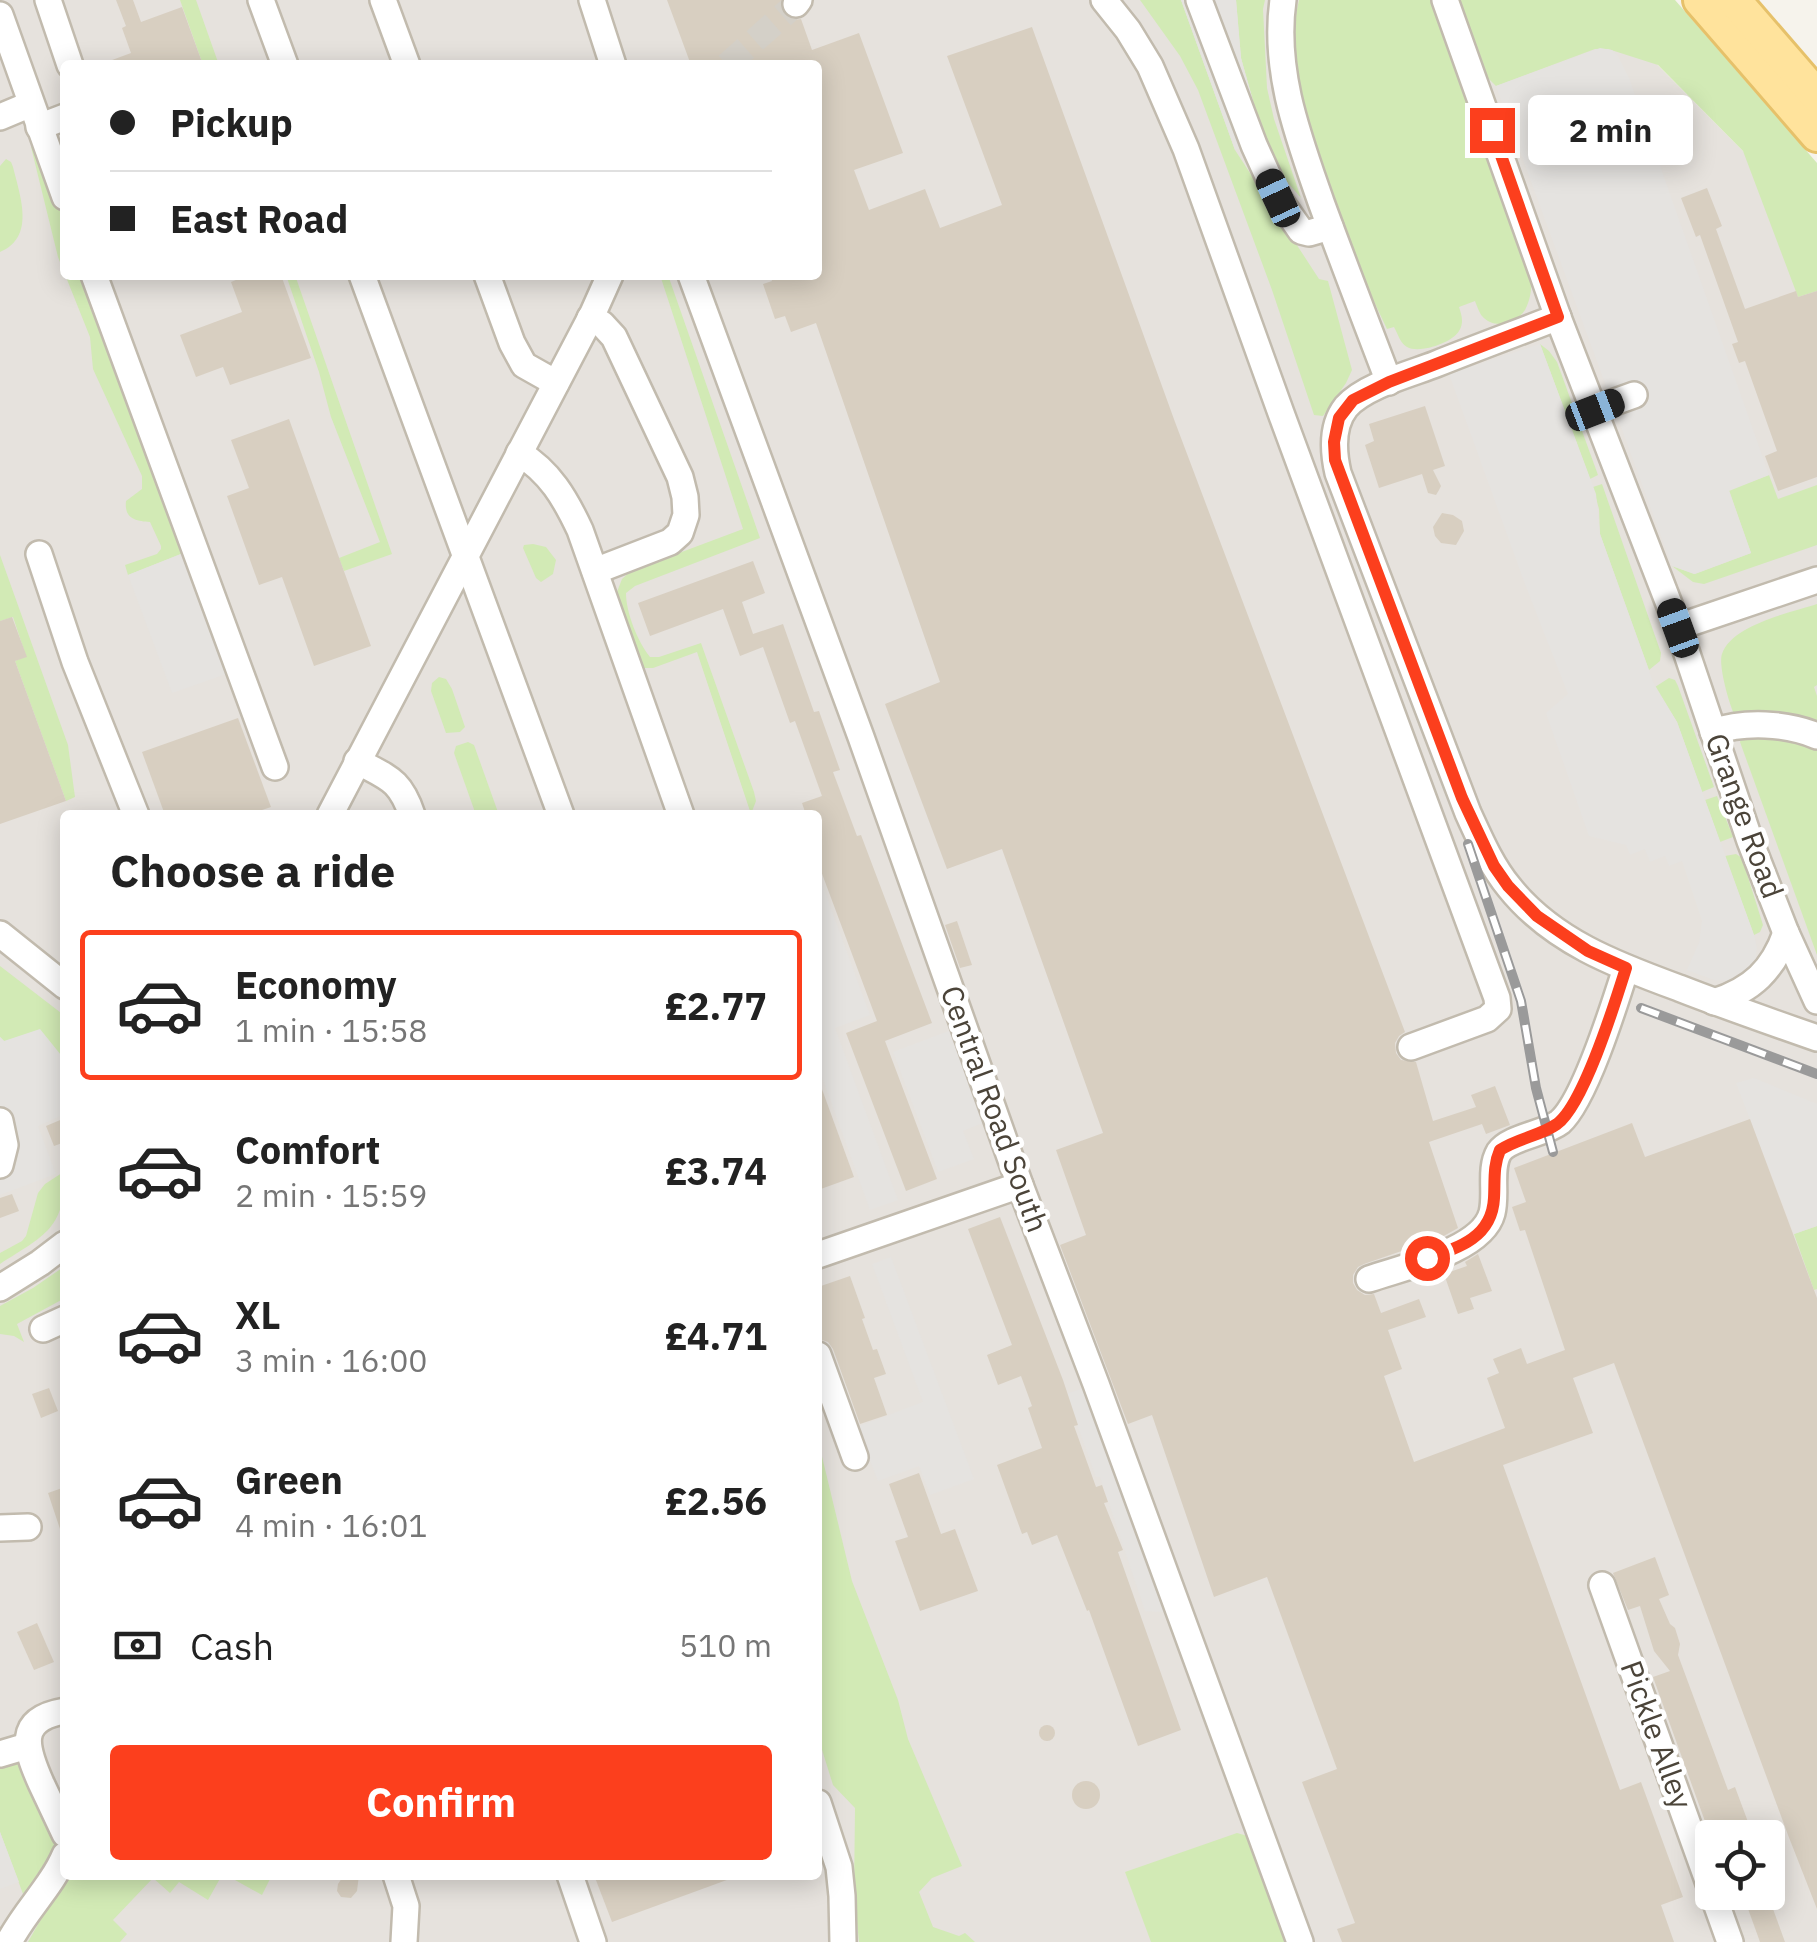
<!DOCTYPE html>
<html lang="en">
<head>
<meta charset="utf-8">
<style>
  :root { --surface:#fff; --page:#f2f2f2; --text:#222; --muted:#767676; --line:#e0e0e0; --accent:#fc3f1d }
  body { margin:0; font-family:"IBM Plex Sans",sans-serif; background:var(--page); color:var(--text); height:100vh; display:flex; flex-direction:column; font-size:38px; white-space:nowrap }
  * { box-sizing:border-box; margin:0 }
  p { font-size:32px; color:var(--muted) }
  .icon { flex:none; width:55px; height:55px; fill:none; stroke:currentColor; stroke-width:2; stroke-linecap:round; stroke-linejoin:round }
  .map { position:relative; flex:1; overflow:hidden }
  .side { position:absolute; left:60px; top:810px; width:762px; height:1070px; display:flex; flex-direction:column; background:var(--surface); border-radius:10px; box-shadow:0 5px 25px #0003 }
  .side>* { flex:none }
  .banner { position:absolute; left:60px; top:60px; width:762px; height:220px; border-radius:10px; box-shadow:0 5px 25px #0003; display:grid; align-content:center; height:220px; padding:0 50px; background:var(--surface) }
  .fabs { position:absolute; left:1695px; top:1820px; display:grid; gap:20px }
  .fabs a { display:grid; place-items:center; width:90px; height:90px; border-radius:10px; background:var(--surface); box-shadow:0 5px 25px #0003; font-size:50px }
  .end { position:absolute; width:45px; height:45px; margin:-22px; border:12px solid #fc3f1d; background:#fff; box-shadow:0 0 0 5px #fff }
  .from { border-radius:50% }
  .bubble { position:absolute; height:70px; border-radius:10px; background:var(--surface); box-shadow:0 5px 25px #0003; font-size:32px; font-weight:700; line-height:70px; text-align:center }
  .car { position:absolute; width:30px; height:60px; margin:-30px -15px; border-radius:12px; box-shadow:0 0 8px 2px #0007; background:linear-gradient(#222 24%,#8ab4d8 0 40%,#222 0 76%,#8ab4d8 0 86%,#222 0) }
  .banner b { display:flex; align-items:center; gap:35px; height:95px; font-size:38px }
  .banner b+b { border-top:2px solid var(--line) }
  .banner i { width:25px; height:25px; background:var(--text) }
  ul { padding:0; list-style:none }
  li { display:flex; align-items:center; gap:30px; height:150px; margin:0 20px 15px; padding:0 30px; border:5px solid transparent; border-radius:10px }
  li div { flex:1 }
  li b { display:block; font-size:38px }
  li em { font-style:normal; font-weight:700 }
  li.on { border-color:var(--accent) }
  li>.icon { width:90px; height:90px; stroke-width:1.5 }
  h2 { padding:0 50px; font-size:45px; line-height:120px }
  .pay { display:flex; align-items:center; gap:25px; height:110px; padding:0 50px; font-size:38px }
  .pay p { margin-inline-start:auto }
  .cta { display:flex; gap:20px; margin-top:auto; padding:20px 50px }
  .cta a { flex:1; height:115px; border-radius:10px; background:var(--accent); color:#fff; font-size:40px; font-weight:700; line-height:115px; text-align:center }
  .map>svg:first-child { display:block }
</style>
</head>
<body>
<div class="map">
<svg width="1817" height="1942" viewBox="0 0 1817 1942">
  <rect width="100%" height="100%" fill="#f6f3ec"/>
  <path fill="#e6e2dd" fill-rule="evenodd" d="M0,0H1593L1743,151L1817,240V1942H0ZM65,65H818V275H65ZM65,815H818V1875H65ZM1712,1838H1768V1892H1712Z"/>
  <g fill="#d2eab5">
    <path d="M180,0H196L219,65H203Z"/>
    <path d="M1140,0H1181L1235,150L1319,279L1328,281L1352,370L1346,383L1323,416L1314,415L1272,290L1198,90L1180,56Z"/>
    <path d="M1236,0H1265L1263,9L1267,88L1274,119L1301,198L1276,169L1264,140L1241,58Z"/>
    <path d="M1299,0H1434L1531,269C1532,283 1532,297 1525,310C1516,324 1494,330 1482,316C1480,314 1476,304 1475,301L1459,307C1462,316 1464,323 1459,331C1452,343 1419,354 1407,347C1400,343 1398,334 1394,327L1387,329C1360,274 1339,216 1320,158C1310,129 1297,99 1294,69C1293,47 1294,21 1299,0Z"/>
    <path d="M1457,0H1675L1817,163V291L1798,297L1743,151L1658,65L1608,49H1595L1496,86L1487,77Z"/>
    <path d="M35,145L40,150L65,216V275H86L186,552L128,575L125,565L157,554L161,549V546L150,522C136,521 124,519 126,501L142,489V476L93,369L90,337L58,257L31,147Z"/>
    <path d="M6,159L11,162L13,167C20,196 36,237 0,252V166Z"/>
    <path d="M286,275H295L392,554L344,571L339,558L380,542L331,417L319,372Z"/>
    <path d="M660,275H668L760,538L635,586L626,593C626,613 638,642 650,657H659L701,643L754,792L756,801L751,814L697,652L653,668H644L615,597L622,579L631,571L743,529Z"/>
    <path d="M1540,344L1549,351L1557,362L1598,475L1590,479Z"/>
    <path d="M1769,475L1778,499L1817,485V545L1704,584L1693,582L1672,566L1695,574L1751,553L1729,490Z"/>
    <path d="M1602,484L1661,653L1660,661L1649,670L1600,534L1599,509L1593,487Z"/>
    <path d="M533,544L546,547L556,560L553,574L541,582L536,578L523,548L524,545Z"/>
    <path d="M0,555L68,745L75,797L66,801L15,661L26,656L13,617L0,621Z"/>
    <path d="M1817,604V685L1814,687L1817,696V720L1791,716L1734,714C1729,703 1718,665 1722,654C1731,625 1792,612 1817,604Z"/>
    <path d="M439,677L446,679L452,689L465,727L460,732L446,733L431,691L432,683Z"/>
    <path d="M1669,678L1675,680L1678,686L1714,787L1702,792L1677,722L1655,687Z"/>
    <path d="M1754,732L1817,747V955L1740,742L1742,736Z"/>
    <path d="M468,742L474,745L499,815H476L454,753L456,746Z"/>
    <path d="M1717,796L1733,837L1720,842L1705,800Z"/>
    <path d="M1736,854L1742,858L1763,925L1760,932L1754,935L1725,856Z"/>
    <path d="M0,966L65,1016V1060L64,1058L4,1041L0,1037Z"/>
    <path d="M65,1171C65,1229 45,1235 0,1264V1253L22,1241L26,1236L38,1193L45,1184Z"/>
    <path d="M1817,1226V1289L1814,1290L1794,1234Z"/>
    <path d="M65,1266V1298L17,1324L24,1342L14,1336L0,1334V1306L33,1288Z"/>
    <path d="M818,1440L852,1581L898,1700L908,1739L962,1866L932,1878L919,1892L933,1927L959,1936L965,1933L975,1942H859L854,1893L855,1808L833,1785L818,1737Z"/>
    <path d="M18,1760L21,1762L57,1839C55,1861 38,1878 23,1894L0,1832V1765Z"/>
    <path d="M1237,1833L1251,1837L1290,1942H1151L1125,1872Z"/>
    <path d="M66,1875H222L208,1900L179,1882L170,1893L153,1878L113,1920L127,1934L120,1942H28Z"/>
    <path d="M226,1875H272L262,1895Z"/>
  </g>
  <g fill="#e5e3e0">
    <path d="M1181,0H1236L1241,58L1264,140L1235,150Z"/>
    <path d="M1600,48L1612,50L1618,56L1629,78L1769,475L1729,491L1751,553L1694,574L1672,566L1496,86Z"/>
    <path d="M1540,344L1596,494L1600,534L1653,682L1677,722L1754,935L1757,948L1755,964L1741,977L1730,981L1714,980L1687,970L1699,943L1702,921L1682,861L1669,866L1665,856L1650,862L1645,849L1630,855L1626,845L1589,836L1546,713L1568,694L1525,584L1449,374Z"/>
    <path d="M186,552L229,673L172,693L128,575Z"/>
    <path d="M818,873L870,1015L835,1028L898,1200L870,1210L818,1066Z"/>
    <path d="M40,1029L65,1060V1114L38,1126L56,1174L0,1195V1037L4,1041Z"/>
    <path d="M949,1031L983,1123L963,1131L974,1159L938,1172L893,1052Z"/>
    <path d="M1754,1078L1817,1104V1226L1794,1234L1736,1083Z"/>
    <path d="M891,1257L974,1479L930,1495L919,1466L878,1481L857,1427L923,1402L872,1264Z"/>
    <path d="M1096,1384L1179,1613L1145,1611L1100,1477H1096L1066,1394Z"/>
    <path d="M0,1832L19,1882L0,1889Z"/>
  </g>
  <g fill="#d8cfc1">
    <path d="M116,0H133L141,22L182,7L203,65H104V63L131,53L122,28L126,26Z"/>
    <path d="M667,0H781V9L786,16L793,20L801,19L812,50L859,33L903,153L854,170L869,210L925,189L940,228L1002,205L947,56L1032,27L1175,422L1405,1032L1399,1036L1395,1043L1396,1053L1401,1060L1416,1062L1433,1121L1476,1107L1471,1095L1495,1086L1510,1125L1486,1134L1482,1124L1429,1142L1458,1228L1442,1237L1364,1264L1358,1267L1353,1275V1283L1357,1290L1365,1295L1374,1294L1381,1313L1419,1299L1426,1317L1388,1330L1402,1369L1384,1376L1414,1462L1505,1428L1487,1378L1499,1373L1493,1359L1521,1348L1527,1364L1565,1350L1525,1230L1520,1231L1512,1207L1526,1202L1514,1168L1632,1123L1645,1157L1750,1119L1817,1298V1909L1788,1835L1614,1363L1573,1378L1593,1433L1503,1465L1620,1790L1641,1782L1683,1897L1661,1905L1674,1942H1342L1337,1929L1355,1923L1302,1782L1337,1769L1267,1577L1214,1597L1152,1415L1128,1424L1060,1245L1086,1235L1056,1150L1103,1133L1002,849L947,869L885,704L940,682L816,323L791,332L785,316L775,319L763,284L772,281L770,275H818V65H691Z"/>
    <path d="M1707,188L1722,226L1716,229L1745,309L1796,291L1798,297L1817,291V477L1778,491L1765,456L1777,451L1745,361L1739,363L1732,344L1738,342L1700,235L1696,237L1681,198Z"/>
    <path d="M240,275H281L311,358L230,385L223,367L196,377L180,335L242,312L231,282L241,278Z"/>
    <path d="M1425,406L1445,466L1433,470L1441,486L1439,490L1436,495L1428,493L1422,474L1379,488L1365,445L1374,441L1369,424Z"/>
    <path d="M289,419L371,646L314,666L282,577L259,585L227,496L249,488L231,440Z"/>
    <path d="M1442,513L1453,515L1462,521L1464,531L1456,545L1441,543L1435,536L1433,527Z"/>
    <path d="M753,561L765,593L742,602L753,634L783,624L814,712L819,711L840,770L833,772L857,836L861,835L932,1023L885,1041L937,1179L906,1191L846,1033L877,1021L818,863V815H806L802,803L822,796L795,721L790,723L763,647L740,656L723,609L650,636L638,603Z"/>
    <path d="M12,617L27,657L15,661L66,801L0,824V621Z"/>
    <path d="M238,718L271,807L247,815H165L142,752Z"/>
    <path d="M957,921L972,965L960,968L945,925Z"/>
    <path d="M819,1081L854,1177L818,1190V1082Z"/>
    <path d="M65,1118V1142L54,1146L46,1126Z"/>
    <path d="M12,1194L19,1211L0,1218V1198Z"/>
    <path d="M1000,1217L1063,1380L1078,1425L1074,1426L1096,1487L1102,1485L1108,1502L1104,1503L1123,1550L1118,1552L1181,1730L1138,1746L1089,1610L1087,1611L1057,1535L1032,1545L1027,1532L1022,1534L997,1465L1042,1448L1028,1408L1032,1406L1021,1376L998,1385L987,1355L1012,1345L968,1229Z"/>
    <path d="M1478,1254L1492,1291L1470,1298L1474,1309L1458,1314L1444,1274L1467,1266L1465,1262Z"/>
    <path d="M850,1276L865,1318L862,1319L873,1350L877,1349L886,1374L874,1378L887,1415L860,1424L833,1349L828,1342L819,1339L818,1335V1287Z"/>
    <path d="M49,1388L58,1411L41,1418L32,1394Z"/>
    <path d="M919,1473L941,1534L955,1529L978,1591L920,1611L895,1541L908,1537L889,1484Z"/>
    <path d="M65,1487V1534L62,1535L48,1493Z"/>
    <path d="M1655,1557L1669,1595L1659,1599L1670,1624L1675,1628L1680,1644L1678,1655L1728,1790L1735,1787L1754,1838H1711L1653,1677L1670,1671L1654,1651L1640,1606L1628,1610L1613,1573Z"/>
    <path d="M37,1623L54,1662L34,1670L17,1632Z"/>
    <circle cx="1047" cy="1733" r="8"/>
    <circle cx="1086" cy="1795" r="14"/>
    <path d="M344,1875H359L357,1891L351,1898L341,1897L337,1891L338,1884Z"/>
    <path d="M594,1875H734L735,1877L612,1922Z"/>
    <path d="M1769,1898L1785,1942H1760L1747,1906Z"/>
  </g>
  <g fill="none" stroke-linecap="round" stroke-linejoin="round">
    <path stroke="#d4d0c8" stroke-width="25" stroke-dasharray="25 12" stroke-linecap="butt" d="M727,65L796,4"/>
    <defs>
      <g id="minor">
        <path d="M48,0L70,65"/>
        <path d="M261,0L285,65"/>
        <path d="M383,0L407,65"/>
        <path d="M592,0L613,65"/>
        <path d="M1104,0L1128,30L1150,66L1186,149L1281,413L1497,998L1498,1009L1487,1019L1411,1047"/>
        <path d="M1199,0L1254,145L1278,198L1301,231L1309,233L1330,227"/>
        <path d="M1283,0C1273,71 1298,136 1321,202C1343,262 1366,322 1389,382"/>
        <path d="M1445,0L1559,320L1678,627L1750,841L1786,933L1817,1001"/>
        <path d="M796,4L799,0"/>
        <path d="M0,15L65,197"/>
        <path d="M0,117L31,104"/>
        <path d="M39,127L65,117"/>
        <path d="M94,275L275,767"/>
        <path d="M362,275L561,815"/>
        <path d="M487,275L512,343L524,365L556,383"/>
        <path d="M691,275L861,737L1020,1185L1096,1384L1300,1942"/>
        <path d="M1558,317C1517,333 1476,348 1436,364C1410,374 1364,386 1346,407C1331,426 1333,451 1338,473L1468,813C1480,839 1491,865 1509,887C1552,941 1616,965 1679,988C1725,1006 1771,1022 1817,1038"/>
        <path d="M590,318L602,324L614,337L680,477L685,497L686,515L680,533L670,542L595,571"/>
        <path d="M1595,409L1634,395"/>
        <path d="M519,453C550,472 565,498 580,530L681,815"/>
        <path d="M39,554L75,662L136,815"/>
        <path d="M1678,627L1817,580"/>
        <path d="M1713,732C1744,721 1787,723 1817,736"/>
        <path d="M357,761C388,778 400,779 412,815"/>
        <path d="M330,815L593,313L610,275"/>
        <path d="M0,934L65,986"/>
        <path d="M1714,1002C1752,990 1773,970 1786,933"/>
        <path d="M0,1121L5,1145L0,1165"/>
        <path d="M818,1255L1020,1185"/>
        <path d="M1369,1279C1403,1267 1482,1251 1492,1213C1497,1194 1489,1169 1499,1152C1509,1137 1545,1134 1560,1122C1585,1100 1615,1003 1626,968"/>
        <path d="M0,1288L40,1263L65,1244"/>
        <path d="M43,1329L65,1319"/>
        <path d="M818,1355L855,1457"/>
        <path d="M0,1528L28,1527"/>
        <path d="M1602,1585L1730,1942"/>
        <path d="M65,1711C15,1719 26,1749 41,1783C49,1800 57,1817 65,1834"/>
        <path d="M0,1754L27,1746"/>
        <path d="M818,1803L839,1867L842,1896L843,1942"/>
        <path d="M396,1875L406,1906L404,1942"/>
        <path d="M570,1875L593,1942"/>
        <path d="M9,1942C25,1911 52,1886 65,1855"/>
      </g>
      <g id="major">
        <path d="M1700,0L1817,135"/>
        <path d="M1734,0L1817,96"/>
      </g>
    </defs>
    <use href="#minor" stroke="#c2bbae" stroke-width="30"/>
    <use href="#major" stroke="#e6c16a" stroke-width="38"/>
    <use href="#minor" stroke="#fff" stroke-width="25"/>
    <use href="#major" stroke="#ffe39c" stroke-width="32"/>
    <defs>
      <g id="rail">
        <path d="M1468,844L1521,1001L1536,1088L1553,1152"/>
        <path d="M1641,1008L1817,1074"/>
      </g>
    </defs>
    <use href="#rail" stroke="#9a9a9a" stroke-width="10"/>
    <use href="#rail" stroke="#fff" stroke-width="6" stroke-dasharray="19" stroke-linecap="butt"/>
  </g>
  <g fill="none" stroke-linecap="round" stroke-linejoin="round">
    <path stroke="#fc3f1d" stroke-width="12" d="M1427,1258C1458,1248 1492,1238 1494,1198C1495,1181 1493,1166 1500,1150C1518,1138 1540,1136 1557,1124C1584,1104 1615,1003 1626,968L1588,951L1537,916L1508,886L1494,866L1462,798L1335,460L1334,442L1339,418L1353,400L1389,382L1558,317L1492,130"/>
  </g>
  <g text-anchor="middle" stroke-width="9" stroke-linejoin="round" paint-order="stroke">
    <g font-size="30" fill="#4b4439" stroke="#fff">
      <text transform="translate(1744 816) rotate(70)" y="10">Grange Road</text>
      <text transform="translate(994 1109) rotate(70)" y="10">Central Road South</text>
      <text transform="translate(1656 1735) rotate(70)" y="10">Pickle Alley</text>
    </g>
  </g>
</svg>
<div class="fabs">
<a><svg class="icon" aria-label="locate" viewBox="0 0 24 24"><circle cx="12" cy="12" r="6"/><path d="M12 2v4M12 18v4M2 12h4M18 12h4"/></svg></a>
</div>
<i class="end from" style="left:1427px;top:1258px"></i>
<i class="end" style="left:1492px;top:130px"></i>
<div class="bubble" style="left:1528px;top:95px;width:165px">2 min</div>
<i class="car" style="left:1278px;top:198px;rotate:335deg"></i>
<i class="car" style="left:1595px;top:410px;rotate:69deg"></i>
<i class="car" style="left:1678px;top:628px;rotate:340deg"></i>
<div class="banner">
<b><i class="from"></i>Pickup</b>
<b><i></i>East Road</b>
</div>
<section class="side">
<h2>Choose a ride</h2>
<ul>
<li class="on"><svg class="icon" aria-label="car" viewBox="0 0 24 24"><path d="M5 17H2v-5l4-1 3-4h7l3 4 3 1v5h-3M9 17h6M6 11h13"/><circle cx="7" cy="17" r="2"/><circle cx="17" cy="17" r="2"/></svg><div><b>Economy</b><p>1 min · 15:58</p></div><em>£2.77</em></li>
<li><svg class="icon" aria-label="car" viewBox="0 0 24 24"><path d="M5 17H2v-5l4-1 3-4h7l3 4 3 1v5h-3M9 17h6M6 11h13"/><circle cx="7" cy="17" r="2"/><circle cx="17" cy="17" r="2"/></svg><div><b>Comfort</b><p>2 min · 15:59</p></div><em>£3.74</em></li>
<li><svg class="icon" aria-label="car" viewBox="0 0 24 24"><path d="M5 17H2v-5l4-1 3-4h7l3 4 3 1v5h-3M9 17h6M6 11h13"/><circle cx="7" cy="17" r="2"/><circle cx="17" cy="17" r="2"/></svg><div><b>XL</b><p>3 min · 16:00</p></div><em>£4.71</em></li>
<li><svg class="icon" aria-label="car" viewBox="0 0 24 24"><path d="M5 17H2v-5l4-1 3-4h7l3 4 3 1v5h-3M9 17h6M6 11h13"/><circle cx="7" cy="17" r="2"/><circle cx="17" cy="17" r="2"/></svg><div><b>Green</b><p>4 min · 16:01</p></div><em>£2.56</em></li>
</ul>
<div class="pay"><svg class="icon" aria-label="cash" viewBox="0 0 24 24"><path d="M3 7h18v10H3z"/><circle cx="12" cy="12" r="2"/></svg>Cash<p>510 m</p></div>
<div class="cta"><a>Confirm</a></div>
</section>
</div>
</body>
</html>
